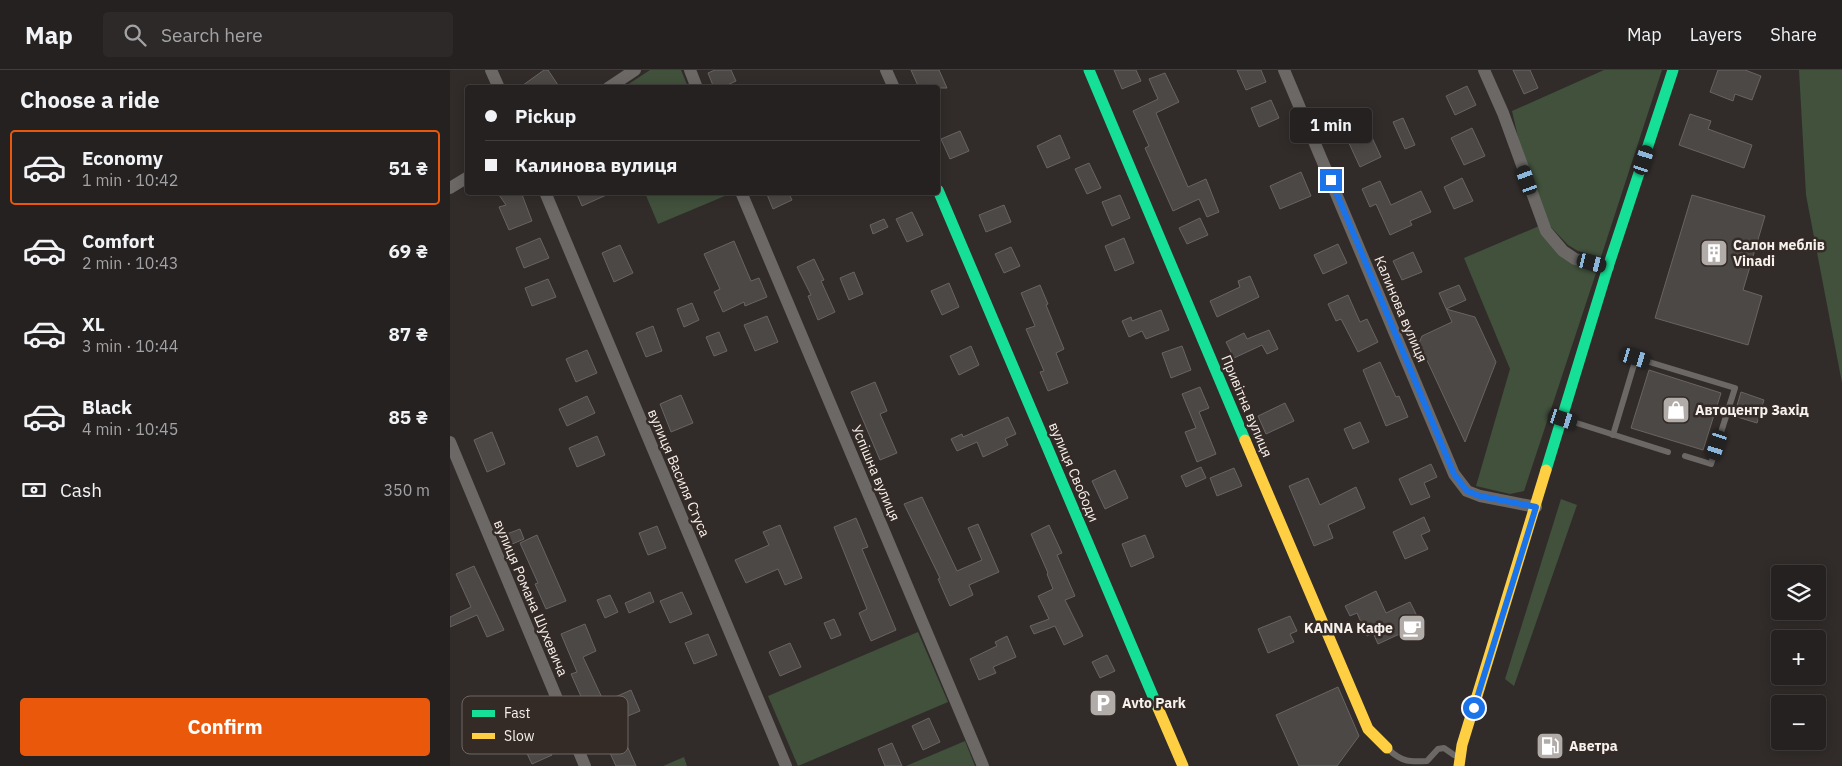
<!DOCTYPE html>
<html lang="en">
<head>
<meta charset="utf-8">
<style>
  :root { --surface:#252120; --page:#2d2929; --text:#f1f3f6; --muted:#a3a3a5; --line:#423e3e; --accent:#ea580c }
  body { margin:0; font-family:"IBM Plex Sans",sans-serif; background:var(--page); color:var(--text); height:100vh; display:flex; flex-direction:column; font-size:19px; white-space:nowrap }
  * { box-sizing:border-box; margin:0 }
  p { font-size:16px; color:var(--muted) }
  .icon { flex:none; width:28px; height:28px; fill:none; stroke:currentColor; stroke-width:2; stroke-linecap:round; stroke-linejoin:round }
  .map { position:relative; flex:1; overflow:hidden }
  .sheet { display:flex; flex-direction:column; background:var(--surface); width:450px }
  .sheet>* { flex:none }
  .guide { position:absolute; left:15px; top:15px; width:475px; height:110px; border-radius:5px; box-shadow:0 2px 12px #0003,0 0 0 1px var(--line); display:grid; align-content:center; height:110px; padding:0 20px; background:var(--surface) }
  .tools { position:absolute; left:1321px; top:495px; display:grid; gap:10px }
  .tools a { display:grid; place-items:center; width:55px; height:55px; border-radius:5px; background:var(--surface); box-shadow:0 2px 12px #0003,0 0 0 1px var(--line); font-size:25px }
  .end { position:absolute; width:22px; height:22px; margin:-11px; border:6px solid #1a73e8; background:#fff; box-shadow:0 0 0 2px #fff }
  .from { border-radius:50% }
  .bubble { position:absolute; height:35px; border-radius:5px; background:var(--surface); box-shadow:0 2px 12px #0003,0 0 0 1px var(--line); font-size:16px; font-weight:700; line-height:35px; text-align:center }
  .car { position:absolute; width:15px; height:30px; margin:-15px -8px; border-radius:6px; box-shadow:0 0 4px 1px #0007; background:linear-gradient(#222 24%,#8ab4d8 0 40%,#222 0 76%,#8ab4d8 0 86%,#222 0) }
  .guide b { display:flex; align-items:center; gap:18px; height:48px; font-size:19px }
  .guide b+b { border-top:1px solid var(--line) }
  .guide i { width:12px; height:12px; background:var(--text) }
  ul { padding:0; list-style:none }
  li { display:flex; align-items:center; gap:15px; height:75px; margin:0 10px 8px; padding:0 10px; border:2px solid transparent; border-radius:5px }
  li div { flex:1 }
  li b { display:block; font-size:19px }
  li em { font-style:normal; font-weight:700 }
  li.active { border-color:var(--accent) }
  li>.icon { width:45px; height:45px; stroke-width:1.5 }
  h2 { padding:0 20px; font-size:22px; line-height:60px }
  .pay { display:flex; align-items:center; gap:12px; height:55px; padding:0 20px; font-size:19px }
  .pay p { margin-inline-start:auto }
  .cta { display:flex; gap:10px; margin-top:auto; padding:10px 20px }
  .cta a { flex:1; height:58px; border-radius:5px; background:var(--accent); color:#fff; font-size:20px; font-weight:700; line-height:58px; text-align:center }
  header { display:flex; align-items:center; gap:30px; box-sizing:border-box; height:70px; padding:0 25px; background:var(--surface); border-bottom:1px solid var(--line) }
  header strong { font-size:24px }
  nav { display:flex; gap:28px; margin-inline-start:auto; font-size:18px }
  .search { width:350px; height:45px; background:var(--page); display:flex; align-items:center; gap:12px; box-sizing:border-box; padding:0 18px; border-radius:5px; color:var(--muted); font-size:19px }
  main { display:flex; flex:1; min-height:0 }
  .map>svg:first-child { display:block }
</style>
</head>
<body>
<header>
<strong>Map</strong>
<div class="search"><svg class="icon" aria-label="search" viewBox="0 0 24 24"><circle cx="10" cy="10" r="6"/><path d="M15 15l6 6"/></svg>Search here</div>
<nav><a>Map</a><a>Layers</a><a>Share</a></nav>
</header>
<main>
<section class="sheet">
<h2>Choose a ride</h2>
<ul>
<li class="active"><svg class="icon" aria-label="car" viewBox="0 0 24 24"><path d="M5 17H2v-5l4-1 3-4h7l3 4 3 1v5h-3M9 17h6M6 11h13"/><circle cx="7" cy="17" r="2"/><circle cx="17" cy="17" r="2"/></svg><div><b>Economy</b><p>1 min · 10:42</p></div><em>51 ₴</em></li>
<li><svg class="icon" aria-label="car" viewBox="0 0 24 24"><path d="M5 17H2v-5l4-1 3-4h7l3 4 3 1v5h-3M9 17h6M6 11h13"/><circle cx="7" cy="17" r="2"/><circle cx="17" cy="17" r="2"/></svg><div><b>Comfort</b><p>2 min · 10:43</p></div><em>69 ₴</em></li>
<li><svg class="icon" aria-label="car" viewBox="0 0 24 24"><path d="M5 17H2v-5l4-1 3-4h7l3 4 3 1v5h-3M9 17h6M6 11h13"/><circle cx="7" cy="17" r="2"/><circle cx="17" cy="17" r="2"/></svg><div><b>XL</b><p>3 min · 10:44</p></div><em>87 ₴</em></li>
<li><svg class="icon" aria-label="car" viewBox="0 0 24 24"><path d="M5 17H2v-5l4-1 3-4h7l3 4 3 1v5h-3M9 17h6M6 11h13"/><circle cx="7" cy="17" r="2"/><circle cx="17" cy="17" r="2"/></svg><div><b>Black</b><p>4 min · 10:45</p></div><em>85 ₴</em></li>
</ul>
<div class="pay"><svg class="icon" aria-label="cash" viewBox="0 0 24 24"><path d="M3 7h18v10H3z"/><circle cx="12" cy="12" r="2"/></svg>Cash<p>350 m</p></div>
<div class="cta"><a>Confirm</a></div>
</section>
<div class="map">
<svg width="1392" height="696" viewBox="0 0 1392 696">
  <rect width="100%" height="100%" fill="#312c2a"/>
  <g fill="#41513c">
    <path d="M200,0H231L238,17H174Z"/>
    <path d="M1154,0H1212L1151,187L1128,181L1118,175L1100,156L1070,76L1062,41Z"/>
    <path d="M1349,0H1392V313L1356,125Z"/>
    <path d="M195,123H282L208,154Z"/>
    <path d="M1089,156L1123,194L1146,203L1074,421L1060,424L1026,416L1060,299L1014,188Z"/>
    <path d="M1111,429L1127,435L1064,616L1055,609Z"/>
    <path d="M468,562L498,632L348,696L318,626Z"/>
    <path d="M515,671L525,696H456Z"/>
    <path d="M234,687L237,696H213Z"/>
  </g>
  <g fill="#4c4846" stroke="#696463">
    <path d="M94,0H98L110,18H69Z"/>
    <path d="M265,0H281L286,11L271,18H264L258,3Z"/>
    <path d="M461,0H489L497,18H469Z"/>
    <path d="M664,0H686L691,11L672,19Z"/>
    <path d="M787,0H811L816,12L796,20Z"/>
    <path d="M1063,0H1080L1088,18L1074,24Z"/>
    <path d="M1268,0H1295L1311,6L1302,30L1285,24L1283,31L1260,22Z"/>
    <path d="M715,3L729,32L706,43L738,117L756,109L769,142L757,147L749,129L723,141L695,78L699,76L683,41L708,29L699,9Z"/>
    <path d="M1017,16L1026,35L1005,45L996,26Z"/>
    <path d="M821,30L829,48L809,57L801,38Z"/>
    <path d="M1240,44L1261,51L1258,59L1302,75L1294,98L1229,75Z"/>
    <path d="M953,48L965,75L955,79L943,52Z"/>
    <path d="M1022,58L1035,86L1014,95L1001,68Z"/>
    <path d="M510,61L519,81L500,89L491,69Z"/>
    <path d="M919,61L931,87L910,97L898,71Z"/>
    <path d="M610,65L620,88L597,98L587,76Z"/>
    <path d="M639,93L651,118L637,124L625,99Z"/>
    <path d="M851,102L861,126L830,139L820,116Z"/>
    <path d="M1012,108L1023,131L1004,139L994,117Z"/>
    <path d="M930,111L941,135L971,121L981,142L960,151L962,155L940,165L926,134L920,137L912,119Z"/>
    <path d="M47,122H71L82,151L59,160L49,137L56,135Z"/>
    <path d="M126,122H163L132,136Z"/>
    <path d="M316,122H338L342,130L323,139Z"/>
    <path d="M670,125L680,148L662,156L652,132Z"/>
    <path d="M1242,125L1315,146L1293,220L1312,226L1298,275L1205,248Z"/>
    <path d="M554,135L561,152L536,162L529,145Z"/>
    <path d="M462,142L473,165L457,172L446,149Z"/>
    <path d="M750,148L758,165L737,174L729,158Z"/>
    <path d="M434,149L438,157L423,164L420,155Z"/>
    <path d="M90,168L99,188L74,198L66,178Z"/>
    <path d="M674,168L684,193L665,201L655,176Z"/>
    <path d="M284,171L301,211L309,208L317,227L295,236L294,232L273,242L264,222L270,219L254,184Z"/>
    <path d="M888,174L897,193L873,204L864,185Z"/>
    <path d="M170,175L183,203L164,212L152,183Z"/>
    <path d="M561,177L570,196L554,203L545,184Z"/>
    <path d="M963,182L972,202L952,210L943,191Z"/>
    <path d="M364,189L374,210L371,211L385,242L368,250L358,226L361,225L347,197Z"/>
    <path d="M404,202L413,224L399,230L390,208Z"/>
    <path d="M800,206L809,227L767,247L760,231L790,217L788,211Z"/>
    <path d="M98,209L106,227L82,236L75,218Z"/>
    <path d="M499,213L509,237L492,245L481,221Z"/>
    <path d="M590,215L598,234L596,235L614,279L606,283L618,313L598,321L590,302L594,301L576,259L585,256L571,223Z"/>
    <path d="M1009,215L1016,230L996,239L1025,247L1046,292L1015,372L969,273L972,266L1002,252L989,223Z"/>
    <path d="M898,225L910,252L917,249L928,272L908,282L891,249L886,251L878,234Z"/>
    <path d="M242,233L249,250L234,257L227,239Z"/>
    <path d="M711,240L719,260L696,269L692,261L679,267L672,251L681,247L682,251Z"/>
    <path d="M317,246L328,272L305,281L294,255Z"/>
    <path d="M203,256L212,281L196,287L186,263Z"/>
    <path d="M819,260L828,279L817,284L812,275L784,288L776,272L794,263L797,269Z"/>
    <path d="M269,262L277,281L264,286L256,267Z"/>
    <path d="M521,276L529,295L509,305L500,286Z"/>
    <path d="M732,276L741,300L721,308L712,283Z"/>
    <path d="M137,280L147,303L126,312L116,289Z"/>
    <path d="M930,292L946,327L949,326L958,347L936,356L913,300Z"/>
    <path d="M1199,300L1271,323L1253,380L1181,358Z"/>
    <path d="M425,312L437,341L430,344L447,383L430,390L401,322Z"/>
    <path d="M750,317L759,338L749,342L766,384L747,392L735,362L746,358L732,324Z"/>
    <path d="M1291,322L1314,330L1307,353L1284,346Z"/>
    <path d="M231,325L243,353L221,362L210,334Z"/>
    <path d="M137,326L145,343L117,356L109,339Z"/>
    <path d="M835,333L844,351L816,364L808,346Z"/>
    <path d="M558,347L566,364L555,369L558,375L533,387L527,372L507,381L501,369L512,364L513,367Z"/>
    <path d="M910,352L919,372L903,379L894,359Z"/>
    <path d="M42,362L55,394L37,402L24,370Z"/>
    <path d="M147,366L155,385L127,397L119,378Z"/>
    <path d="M981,394L987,407L974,413L980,427L961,435L949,409Z"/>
    <path d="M751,397L756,408L736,417L731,406Z"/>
    <path d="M784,398L792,416L767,426L760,408Z"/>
    <path d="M665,400L678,428L655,439L642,411Z"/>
    <path d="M858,408L870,435L906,417L915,438L878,455L883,468L864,476L839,416Z"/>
    <path d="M472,427L507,501L532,490L518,458L528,454L549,502L519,515L523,525L500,536L488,509L490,508L454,434Z"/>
    <path d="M974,447L980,461L971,465L978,479L955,489L943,462Z"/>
    <path d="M406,448L418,477L412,479L446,560L421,571L409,543L417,539L384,457Z"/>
    <path d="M330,455L352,508L335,515L328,499L296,513L285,490L319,475L313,462Z"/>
    <path d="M599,455L612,483L607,485L625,526L615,530L633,566L614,575L605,556L584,564L580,556L599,549L588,526L603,519L597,504L598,503L581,464Z"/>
    <path d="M207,456L216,478L198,485L189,463Z"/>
    <path d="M70,459L74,469L53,478L49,467Z"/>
    <path d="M87,465L116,531L96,539L85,514L88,513L70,473Z"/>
    <path d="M695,465L704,487L681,497L672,474Z"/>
    <path d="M24,496L54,560L37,567L27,545L0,557V547L21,537L6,504Z"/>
    <path d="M926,521L936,543L960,532L971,554L928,574L923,563L917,566L907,543L900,546L895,536Z"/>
    <path d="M200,522L204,532L179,543L175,533Z"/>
    <path d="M232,522L242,544L220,553L210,531Z"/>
    <path d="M160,525L168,542L155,548L147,530Z"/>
    <path d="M840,546L847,561L840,564L844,572L818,583L808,559Z"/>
    <path d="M384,549L391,565L381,569L374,553Z"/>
    <path d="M135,554L146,581L133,587L154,632L181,620L190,641L168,650L172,659L170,660L186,696H166L153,668L150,669L121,604L127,602L111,564Z"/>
    <path d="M258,564L267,585L244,594L235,573Z"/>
    <path d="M557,566L566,587L543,597L546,603L529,610L520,589L547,576L545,572Z"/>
    <path d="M340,573L351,597L330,606L319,582Z"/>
    <path d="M657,585L665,601L650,608L642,592Z"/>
    <path d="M888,617L909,666L887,696H849L826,645Z"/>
    <path d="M479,648L490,672L473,680L462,656Z"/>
    <path d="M92,665L102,685L82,694L73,675Z"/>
    <path d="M442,673L452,696H435L428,679Z"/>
  </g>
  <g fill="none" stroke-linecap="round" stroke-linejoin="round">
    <g stroke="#6b6866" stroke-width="6">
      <path d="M1114,349L1218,382"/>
      <path d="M1163,365L1186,288L1285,318L1261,394L1235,386"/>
      <path d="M938,679C952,692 959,692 977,691L988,679L994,678L1004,685"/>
    </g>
    <g stroke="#6b6866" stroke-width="12">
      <path d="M41,0L49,18"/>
      <path d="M240,0L247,18"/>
      <path d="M436,0L444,18"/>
      <path d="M834,0L1004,404L1017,421L1030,426L1086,437"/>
      <path d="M1034,0L1053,43L1096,161L1113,181L1125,189L1158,197"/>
      <path d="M158,18L185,0"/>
      <path d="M0,118L18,107"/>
      <path d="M95,122L336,696"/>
      <path d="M291,122L533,696"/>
      <path d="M0,372L135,696"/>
    </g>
    <g stroke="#16e098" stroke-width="11">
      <path d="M639,0L795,370"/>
      <path d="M488,120L708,638"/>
      <path d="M1096,400L1158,197L1223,0"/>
    </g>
    <g stroke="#ffcf43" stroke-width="11">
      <path d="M795,370L918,659L937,678"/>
      <path d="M708,638L733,696"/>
      <path d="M1009,696L1012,675L1096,400"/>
    </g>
  </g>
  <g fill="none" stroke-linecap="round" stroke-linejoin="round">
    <path stroke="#1a73e8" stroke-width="6" d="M881,110L1004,404L1017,421L1030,426L1086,437L1024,638"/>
  </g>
  <defs>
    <symbol id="building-square" viewBox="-11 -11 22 22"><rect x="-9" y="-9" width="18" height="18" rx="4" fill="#b2aca9" stroke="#342b27"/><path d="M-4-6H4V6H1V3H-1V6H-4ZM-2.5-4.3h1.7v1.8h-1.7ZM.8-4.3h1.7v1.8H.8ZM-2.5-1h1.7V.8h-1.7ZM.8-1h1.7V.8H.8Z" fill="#fff"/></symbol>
    <symbol id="shop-square" viewBox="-11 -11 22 22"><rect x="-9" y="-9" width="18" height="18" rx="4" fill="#b2aca9" stroke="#342b27"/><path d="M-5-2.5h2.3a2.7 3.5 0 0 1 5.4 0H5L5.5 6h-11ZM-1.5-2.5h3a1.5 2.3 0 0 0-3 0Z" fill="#fff"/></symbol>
    <symbol id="cafe-square" viewBox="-11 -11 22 22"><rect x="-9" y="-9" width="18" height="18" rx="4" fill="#b2aca9" stroke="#342b27"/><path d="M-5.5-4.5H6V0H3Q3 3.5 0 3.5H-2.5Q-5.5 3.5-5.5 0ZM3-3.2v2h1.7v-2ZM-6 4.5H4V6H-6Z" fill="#fff"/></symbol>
    <symbol id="parking-square" viewBox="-11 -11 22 22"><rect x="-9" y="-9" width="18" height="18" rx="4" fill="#b2aca9" stroke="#342b27"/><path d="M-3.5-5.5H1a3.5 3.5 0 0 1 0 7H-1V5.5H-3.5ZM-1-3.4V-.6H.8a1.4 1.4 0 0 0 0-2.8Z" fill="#fff"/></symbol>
    <symbol id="fuel-square" viewBox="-11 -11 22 22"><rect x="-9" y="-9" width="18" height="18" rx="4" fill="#b2aca9" stroke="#342b27"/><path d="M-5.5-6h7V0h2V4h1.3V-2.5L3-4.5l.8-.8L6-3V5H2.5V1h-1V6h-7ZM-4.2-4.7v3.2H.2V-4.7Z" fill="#fff"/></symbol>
  </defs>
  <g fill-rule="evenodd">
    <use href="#building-square" x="1248" y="167" width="32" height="32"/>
    <use href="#shop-square" x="1210" y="324" width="32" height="32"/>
    <use href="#cafe-square" x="946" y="542" width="32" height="32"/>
    <use href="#parking-square" x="637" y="617" width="32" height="32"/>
    <use href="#fuel-square" x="1084" y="660" width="32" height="32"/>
  </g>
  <g text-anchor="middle" stroke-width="5" stroke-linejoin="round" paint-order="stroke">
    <g font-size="14" font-weight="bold" fill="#f7f1ee" stroke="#342b27" text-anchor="start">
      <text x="1283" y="180">Салон меблів<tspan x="1283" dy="16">Vinadi</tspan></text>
      <text x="1245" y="345">Автоцентр Захід</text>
      <text x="943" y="563" text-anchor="end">KANNA Кафе</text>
      <text x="672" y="638">Avto Park</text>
      <text x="1119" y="681">Аветра</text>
    </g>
    <g font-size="14" fill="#f7f1ee" stroke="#342b27">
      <text transform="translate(951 239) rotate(67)" y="5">Калинова вулиця</text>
      <text transform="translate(797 336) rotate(67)" y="5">Привітна вулиця</text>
      <text transform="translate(624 402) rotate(67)" y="5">вулиця Свободи</text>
      <text transform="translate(229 403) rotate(67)" y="5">вулиця Василя Стуса</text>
      <text transform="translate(426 403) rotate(67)" y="5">Успішна вулиця</text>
      <text transform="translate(81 528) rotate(67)" y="5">вулиця Романа Шухевича</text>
    </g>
  </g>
  <rect x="12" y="626" width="166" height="58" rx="8" fill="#342b27" stroke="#6e6663" stroke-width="1"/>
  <rect x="22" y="640" width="23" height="7" fill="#16e098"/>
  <rect x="22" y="663" width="23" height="6" fill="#ffcf43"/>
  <g font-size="14" fill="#f7f1ee">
    <text x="54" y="648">Fast</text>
    <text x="54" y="671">Slow</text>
  </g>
</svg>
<div class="tools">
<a><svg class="icon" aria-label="layers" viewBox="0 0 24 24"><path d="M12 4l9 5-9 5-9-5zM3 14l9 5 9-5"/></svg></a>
<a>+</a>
<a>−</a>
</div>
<i class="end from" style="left:1024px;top:638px"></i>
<i class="end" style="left:881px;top:110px"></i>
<div class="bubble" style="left:840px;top:38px;width:82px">1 min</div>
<i class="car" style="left:1194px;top:90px;rotate:18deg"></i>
<i class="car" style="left:1077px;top:110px;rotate:340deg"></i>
<i class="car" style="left:1142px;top:193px;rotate:104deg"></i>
<i class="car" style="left:1186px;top:288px;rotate:107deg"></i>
<i class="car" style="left:1113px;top:349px;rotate:108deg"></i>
<i class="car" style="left:1267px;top:375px;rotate:198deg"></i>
<div class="guide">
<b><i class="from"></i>Pickup</b>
<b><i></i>Калинова вулиця</b>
</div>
</div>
</main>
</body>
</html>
